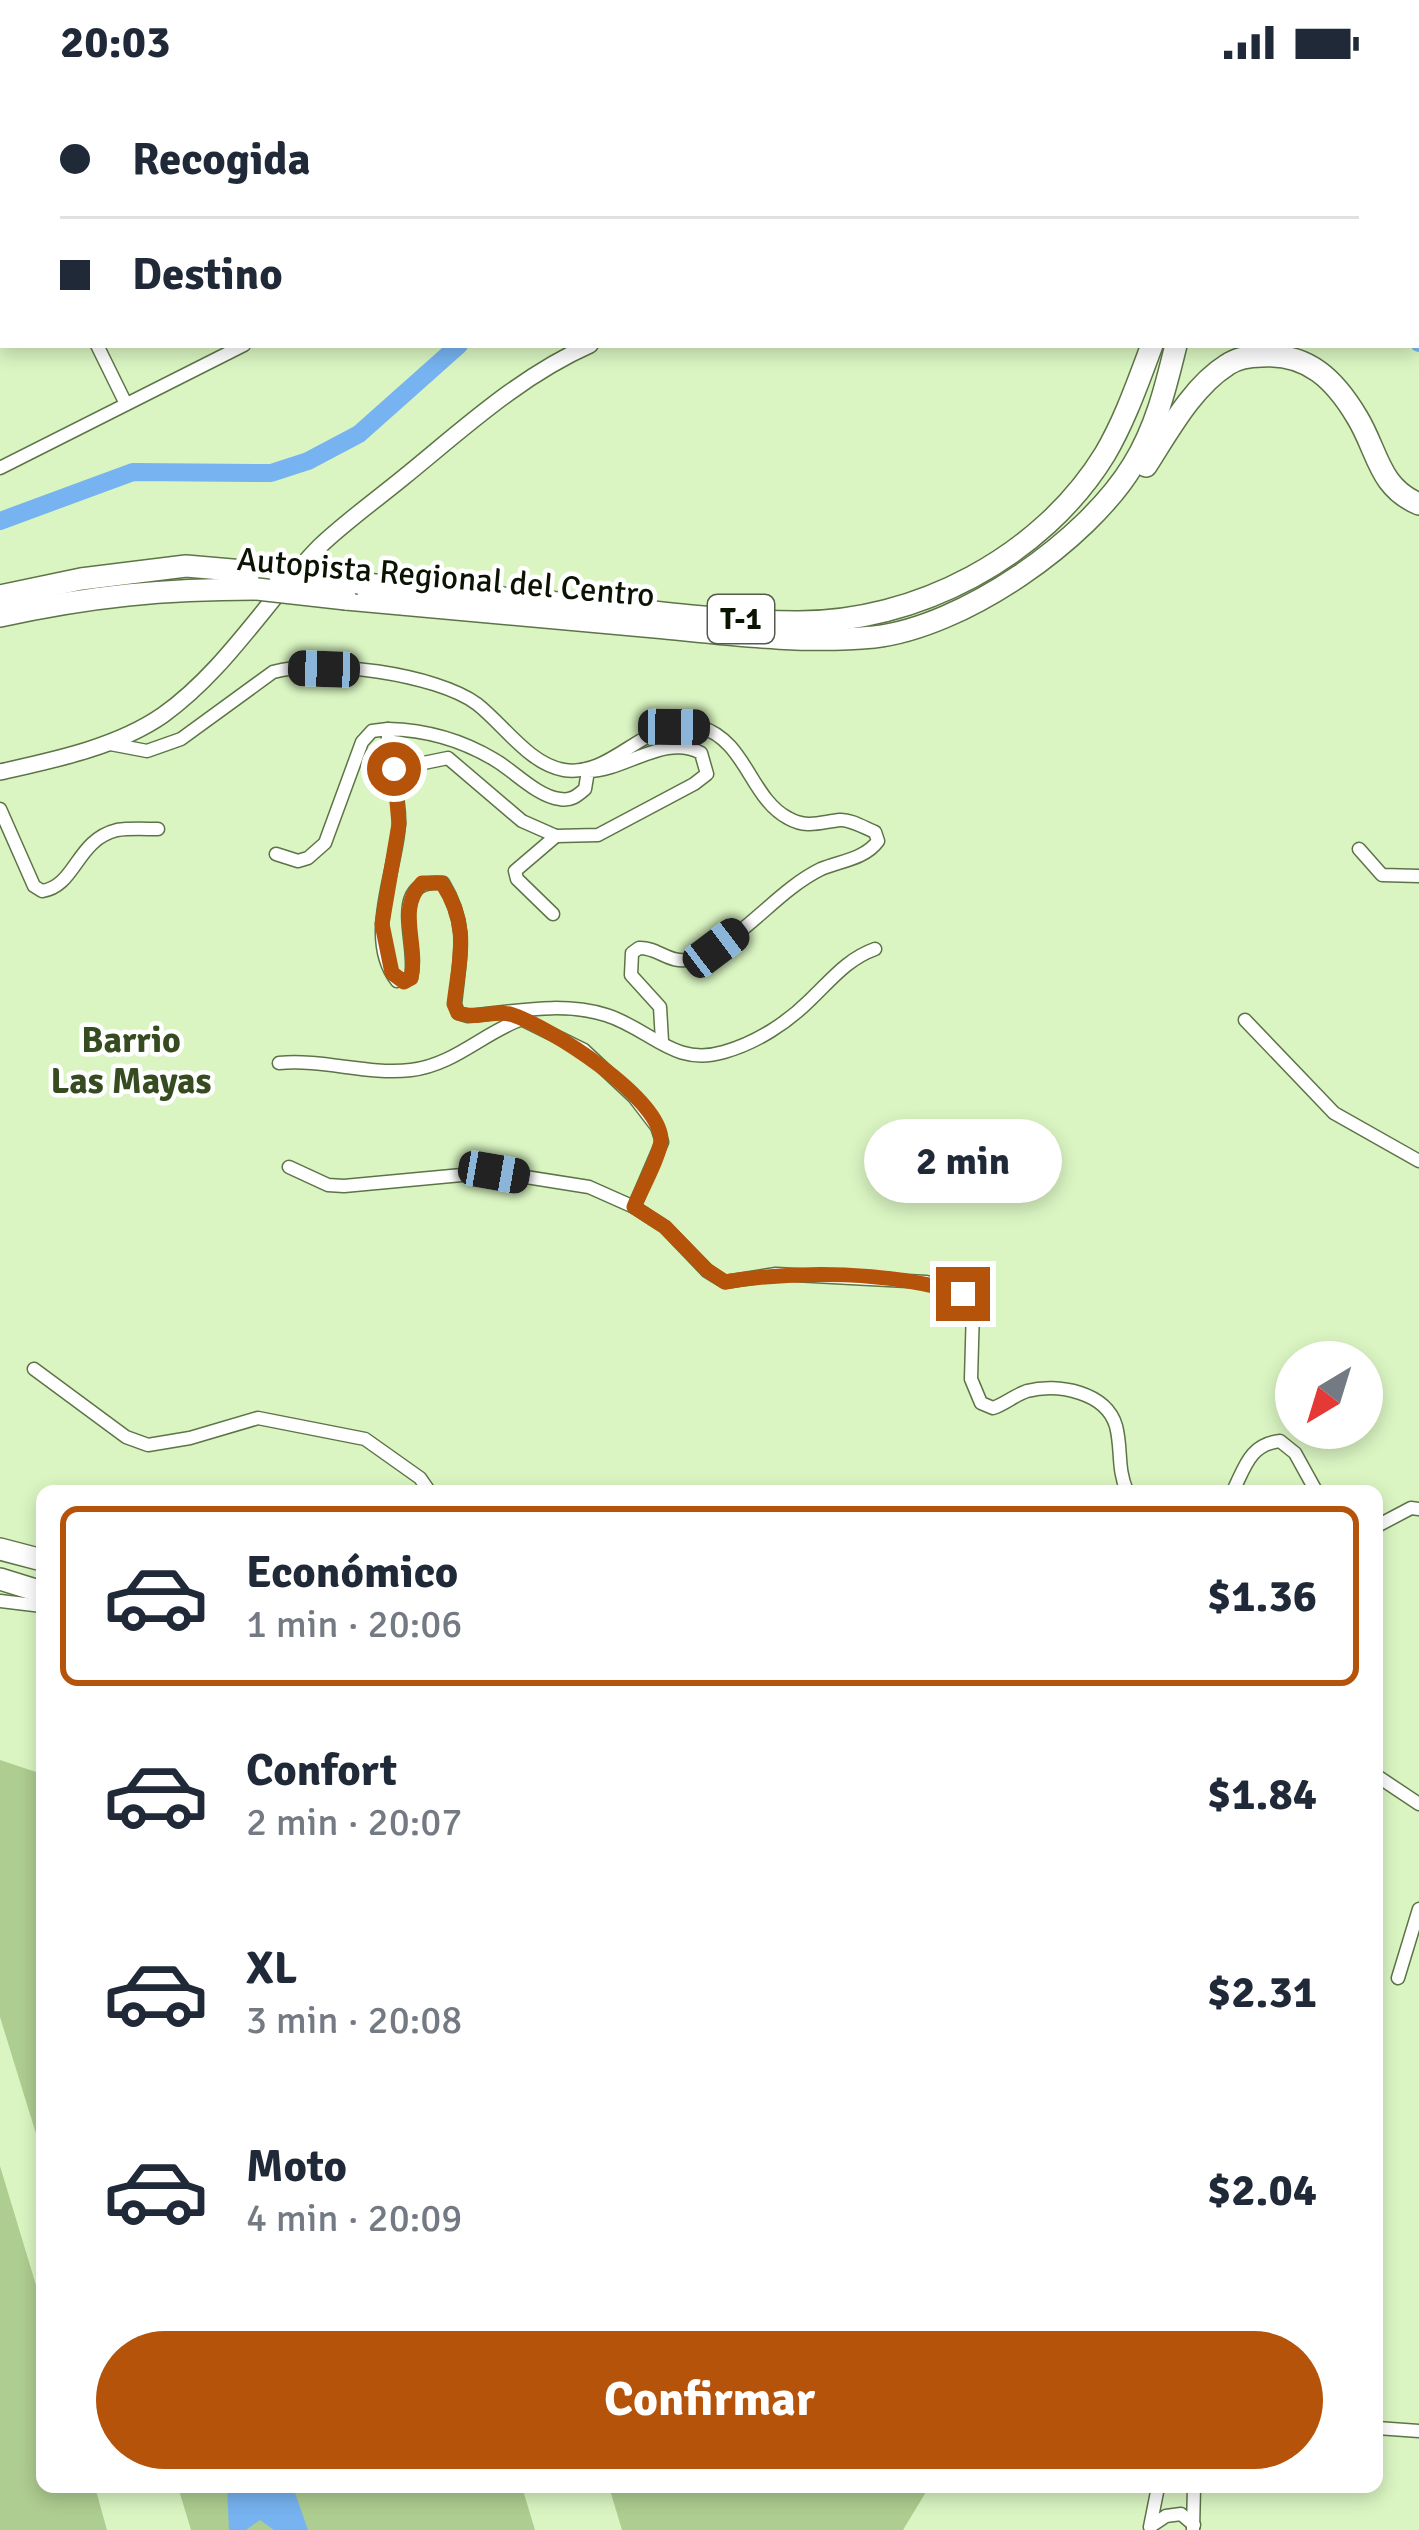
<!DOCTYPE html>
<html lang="es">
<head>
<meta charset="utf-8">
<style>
  :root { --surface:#fff; --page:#f6f6f7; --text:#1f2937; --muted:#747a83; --line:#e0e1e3; --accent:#b45309 }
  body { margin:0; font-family:Signika,sans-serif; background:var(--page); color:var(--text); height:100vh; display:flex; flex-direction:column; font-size:45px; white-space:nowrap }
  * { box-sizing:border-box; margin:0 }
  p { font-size:39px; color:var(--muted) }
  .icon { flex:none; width:66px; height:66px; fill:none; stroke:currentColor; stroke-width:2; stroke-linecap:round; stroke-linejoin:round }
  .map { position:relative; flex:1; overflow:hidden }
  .sheet { position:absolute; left:36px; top:1401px; width:1347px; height:1008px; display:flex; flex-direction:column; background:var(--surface); border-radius:18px; box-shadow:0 6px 18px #0003 }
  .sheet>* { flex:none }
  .banner { position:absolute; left:0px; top:0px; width:1419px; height:264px; box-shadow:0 6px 18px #0003; display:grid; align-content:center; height:264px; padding:0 60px; background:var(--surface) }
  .needle { width:78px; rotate:218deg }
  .controls { position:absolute; left:1275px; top:1257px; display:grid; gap:24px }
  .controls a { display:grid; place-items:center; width:108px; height:108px; border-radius:50%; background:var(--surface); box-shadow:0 6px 18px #0003; font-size:60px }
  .end { position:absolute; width:54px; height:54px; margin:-27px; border:15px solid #b45309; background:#fff; box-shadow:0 0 0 6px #fff }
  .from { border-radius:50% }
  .bubble { position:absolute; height:84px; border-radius:42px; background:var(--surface); box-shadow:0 6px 18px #0003; font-size:39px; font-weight:700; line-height:84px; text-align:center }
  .car { position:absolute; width:36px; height:72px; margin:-36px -18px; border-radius:15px; box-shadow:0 0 9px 3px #0007; background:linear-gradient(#222 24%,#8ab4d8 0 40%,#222 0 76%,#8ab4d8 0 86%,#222 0) }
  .banner b { display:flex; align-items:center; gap:42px; height:114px; font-size:45px }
  .banner b+b { border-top:3px solid var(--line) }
  .banner i { width:30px; height:30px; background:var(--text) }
  ul { padding:21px 0 0; list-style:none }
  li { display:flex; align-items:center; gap:36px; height:180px; margin:0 24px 18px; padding:0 36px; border:6px solid transparent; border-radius:18px }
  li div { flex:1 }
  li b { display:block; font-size:45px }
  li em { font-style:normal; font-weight:700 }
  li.selected { border-color:var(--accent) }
  li>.icon { width:108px; height:108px; stroke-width:1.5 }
  .button { display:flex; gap:24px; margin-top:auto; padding:24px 60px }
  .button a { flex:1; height:138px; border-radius:72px; background:var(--accent); color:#fff; font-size:48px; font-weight:700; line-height:138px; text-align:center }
  .status { display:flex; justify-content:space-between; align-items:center; height:84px; padding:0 60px; background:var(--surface); direction:ltr }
  .status svg { height:33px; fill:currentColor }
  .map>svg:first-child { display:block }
</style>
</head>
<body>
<div class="status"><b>20:03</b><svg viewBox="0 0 49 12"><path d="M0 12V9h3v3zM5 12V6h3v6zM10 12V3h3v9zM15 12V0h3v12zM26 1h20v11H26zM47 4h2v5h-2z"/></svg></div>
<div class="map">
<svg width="1419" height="2446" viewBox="0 0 1419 2446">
  <rect width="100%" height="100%" fill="#daf5c2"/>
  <g fill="#aecd90">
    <path d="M0,1676L42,1690V2069L0,1933Z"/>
    <path d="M0,2082L42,2221V2403H95L107,2446H0Z"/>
    <path d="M178,2403H522L535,2446H191Z"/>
    <path d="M609,2403H929L903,2446H622Z"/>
  </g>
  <path fill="#77b3f1" d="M227,2403H293L308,2446H274L260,2436L246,2446H229Z"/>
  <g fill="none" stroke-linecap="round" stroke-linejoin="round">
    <path stroke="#77b3f1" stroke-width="3" d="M1416,33H1419"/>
    <g stroke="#77b3f1" stroke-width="18">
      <path d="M1416,253L1419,259"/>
      <path d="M0,437L133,388L271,389L308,377L359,350L459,261"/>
    </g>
    <defs>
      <g id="minor">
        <path d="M413,0L414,3"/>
        <path d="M680,0L682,3"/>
        <path d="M47,3L53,0"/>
        <path d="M94,3L100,0"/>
        <path d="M0,26L3,24"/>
        <path d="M0,56L3,63"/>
        <path d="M97,261L126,320"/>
        <path d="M0,384L244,261"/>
        <path d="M105,659L147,667L181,655L273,588C320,574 437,590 477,620C504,641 529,680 564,686C614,694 648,629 700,643C746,656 750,714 788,734C807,745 821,738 840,736C850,735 865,744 875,748L878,757C865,775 840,777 821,785C774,808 742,859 691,875C670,881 658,863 639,864L632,869L631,891L660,923L662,957"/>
        <path d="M394,685L448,674L522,737L556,752L515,787L517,795L553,830"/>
        <path d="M0,725L34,802L42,807C76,802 76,756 117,746C129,744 145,745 158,745"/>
        <path d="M556,752L598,751L694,700L707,690L701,669C665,649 625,687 588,687L585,705C577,712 571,717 560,715C538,713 514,687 495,676C462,656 427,646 388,645C386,676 400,707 399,739C397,785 363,854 397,897L411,894C419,862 385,794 443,799C469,842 460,871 455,920L458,929L468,932C513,928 561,917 606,931C651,945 673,983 724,968C756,959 787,939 810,916C831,896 847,875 875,865"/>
        <path d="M1359,765L1382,791L1419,792"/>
        <path d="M276,770L298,777L308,774L325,759L362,658L372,647L388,645"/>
        <path d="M509,929L584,966L634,1013L657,1043L662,1058L634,1123"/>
        <path d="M1245,936L1334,1029L1419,1077"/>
        <path d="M279,979C324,975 367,991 411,986C454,981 483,949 522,935"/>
        <path d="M289,1083L328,1101L344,1102L494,1088L589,1103L634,1123L665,1143L707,1187L725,1198L776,1190L926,1198L963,1210L973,1224L971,1295L981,1319L993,1324C1005,1320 1015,1311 1027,1307C1058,1299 1106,1308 1116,1342C1122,1365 1117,1385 1127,1407"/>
        <path d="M34,1285L126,1353L148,1361L190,1354L258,1334L365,1355L420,1394L429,1407"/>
        <path d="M1233,1407C1245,1383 1250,1360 1280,1357L1295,1369L1316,1407"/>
        <path d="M1377,1442L1411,1424L1419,1425"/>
        <path d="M0,1517L42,1522"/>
        <path d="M1377,1692L1419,1720"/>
        <path d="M1398,1894L1419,1825"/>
        <path d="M1377,2344L1419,2347"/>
        <path d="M1151,2442L1166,2432L1181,2430L1194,2441"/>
        <path d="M1150,2443L1158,2403"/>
        <path d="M1193,2445L1194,2403"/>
      </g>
      <g id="tertiary">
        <path d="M1416,102L1419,101"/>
        <path d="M0,688C54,676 117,663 163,631C226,586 266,517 319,463C345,438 376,416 404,393C463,345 520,292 590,261"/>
      </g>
      <g id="motorway">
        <path d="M1116,0L1118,3"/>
        <path d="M1134,0L1136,3"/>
        <path d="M1146,382C1168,348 1192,303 1227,281C1237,274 1251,272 1262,272C1308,269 1335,296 1357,333C1378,367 1378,403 1419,420"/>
        <path d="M359,499C444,510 529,516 614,524C674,530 736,538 796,538C916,539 1042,473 1105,370C1125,336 1138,298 1152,261"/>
        <path d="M0,512L81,495L186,482L279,490"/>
        <path d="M346,515C449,525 552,534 655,543C727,550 801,560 874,553C963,543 1087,457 1133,381C1156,344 1166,302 1176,261"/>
        <path d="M0,532C91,512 164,505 257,505"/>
        <path d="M0,1465L42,1476"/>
        <path d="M0,1495L42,1508"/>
      </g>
    </defs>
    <use href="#minor" stroke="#5d7447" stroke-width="15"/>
    <use href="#tertiary" stroke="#5d7447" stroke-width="18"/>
    <use href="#motorway" stroke="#5d7447" stroke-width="24"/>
    <use href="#minor" stroke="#fff" stroke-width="12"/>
    <use href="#tertiary" stroke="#fff" stroke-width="15"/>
    <use href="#motorway" stroke="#fff" stroke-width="21"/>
    <defs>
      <g id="motorway-bridge">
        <path d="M279,490L359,499"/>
        <path d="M257,505L346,515"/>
      </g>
    </defs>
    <use href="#motorway-bridge" stroke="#5d7447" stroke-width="24" stroke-linecap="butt"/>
    <use href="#motorway-bridge" stroke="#fff" stroke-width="21"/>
  </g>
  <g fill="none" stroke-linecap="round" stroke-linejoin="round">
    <path stroke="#b45309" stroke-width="15" d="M394,685L399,740L382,840L392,889L404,898L411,894C419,861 396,825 422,799H442C470,842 460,871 454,920L458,929C477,936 496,925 513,931C551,944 657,1012 661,1054C662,1068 640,1108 634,1123L665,1143L707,1186L725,1198C801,1186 889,1187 963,1210"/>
  </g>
  <g text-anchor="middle" stroke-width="9" stroke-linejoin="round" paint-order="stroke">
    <rect fill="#fff" stroke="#545a4f" stroke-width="3" x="708" y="511" width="66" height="48" rx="9"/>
    <g font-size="30" font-weight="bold" fill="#0b1303">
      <text x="741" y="545">T-1</text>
    </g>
    <g font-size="33" fill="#0b1303" stroke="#fff">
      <text transform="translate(446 492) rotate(5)" y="12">Autopista Regional del Centro</text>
    </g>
    <g font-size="36" font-weight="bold" fill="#364c20" stroke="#fff">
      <text x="131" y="968">Barrio<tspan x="131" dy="41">Las Mayas</tspan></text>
    </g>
  </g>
</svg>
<div class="controls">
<a><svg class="needle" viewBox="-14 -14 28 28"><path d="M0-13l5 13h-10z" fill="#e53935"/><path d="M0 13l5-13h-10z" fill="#747a83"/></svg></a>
</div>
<i class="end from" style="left:394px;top:685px"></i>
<i class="end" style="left:963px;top:1210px"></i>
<div class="bubble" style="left:864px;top:1035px;width:198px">2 min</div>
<i class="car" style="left:324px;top:585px;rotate:272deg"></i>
<i class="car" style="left:674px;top:643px;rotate:91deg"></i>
<i class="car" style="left:716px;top:864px;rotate:53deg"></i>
<i class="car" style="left:494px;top:1088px;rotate:100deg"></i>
<div class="banner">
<b><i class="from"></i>Recogida</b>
<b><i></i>Destino</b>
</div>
<section class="sheet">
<ul>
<li class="selected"><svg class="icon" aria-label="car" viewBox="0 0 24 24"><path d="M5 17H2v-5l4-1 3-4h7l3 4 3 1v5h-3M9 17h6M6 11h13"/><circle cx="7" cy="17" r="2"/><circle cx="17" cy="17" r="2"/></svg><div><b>Económico</b><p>1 min · 20:06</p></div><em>$1.36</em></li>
<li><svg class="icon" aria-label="car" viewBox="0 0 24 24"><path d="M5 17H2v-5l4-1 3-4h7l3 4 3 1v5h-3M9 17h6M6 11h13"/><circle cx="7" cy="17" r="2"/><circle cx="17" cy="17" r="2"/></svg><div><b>Confort</b><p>2 min · 20:07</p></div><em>$1.84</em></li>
<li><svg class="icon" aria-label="car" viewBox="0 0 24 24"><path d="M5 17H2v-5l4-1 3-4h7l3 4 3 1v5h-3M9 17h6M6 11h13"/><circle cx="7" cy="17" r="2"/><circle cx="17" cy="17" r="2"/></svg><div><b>XL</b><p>3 min · 20:08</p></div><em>$2.31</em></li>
<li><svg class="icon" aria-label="car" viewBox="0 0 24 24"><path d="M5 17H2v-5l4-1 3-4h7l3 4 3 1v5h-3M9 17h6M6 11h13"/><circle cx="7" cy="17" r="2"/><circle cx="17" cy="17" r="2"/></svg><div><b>Moto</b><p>4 min · 20:09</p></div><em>$2.04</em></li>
</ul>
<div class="button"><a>Confirmar</a></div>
</section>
</div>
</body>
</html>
